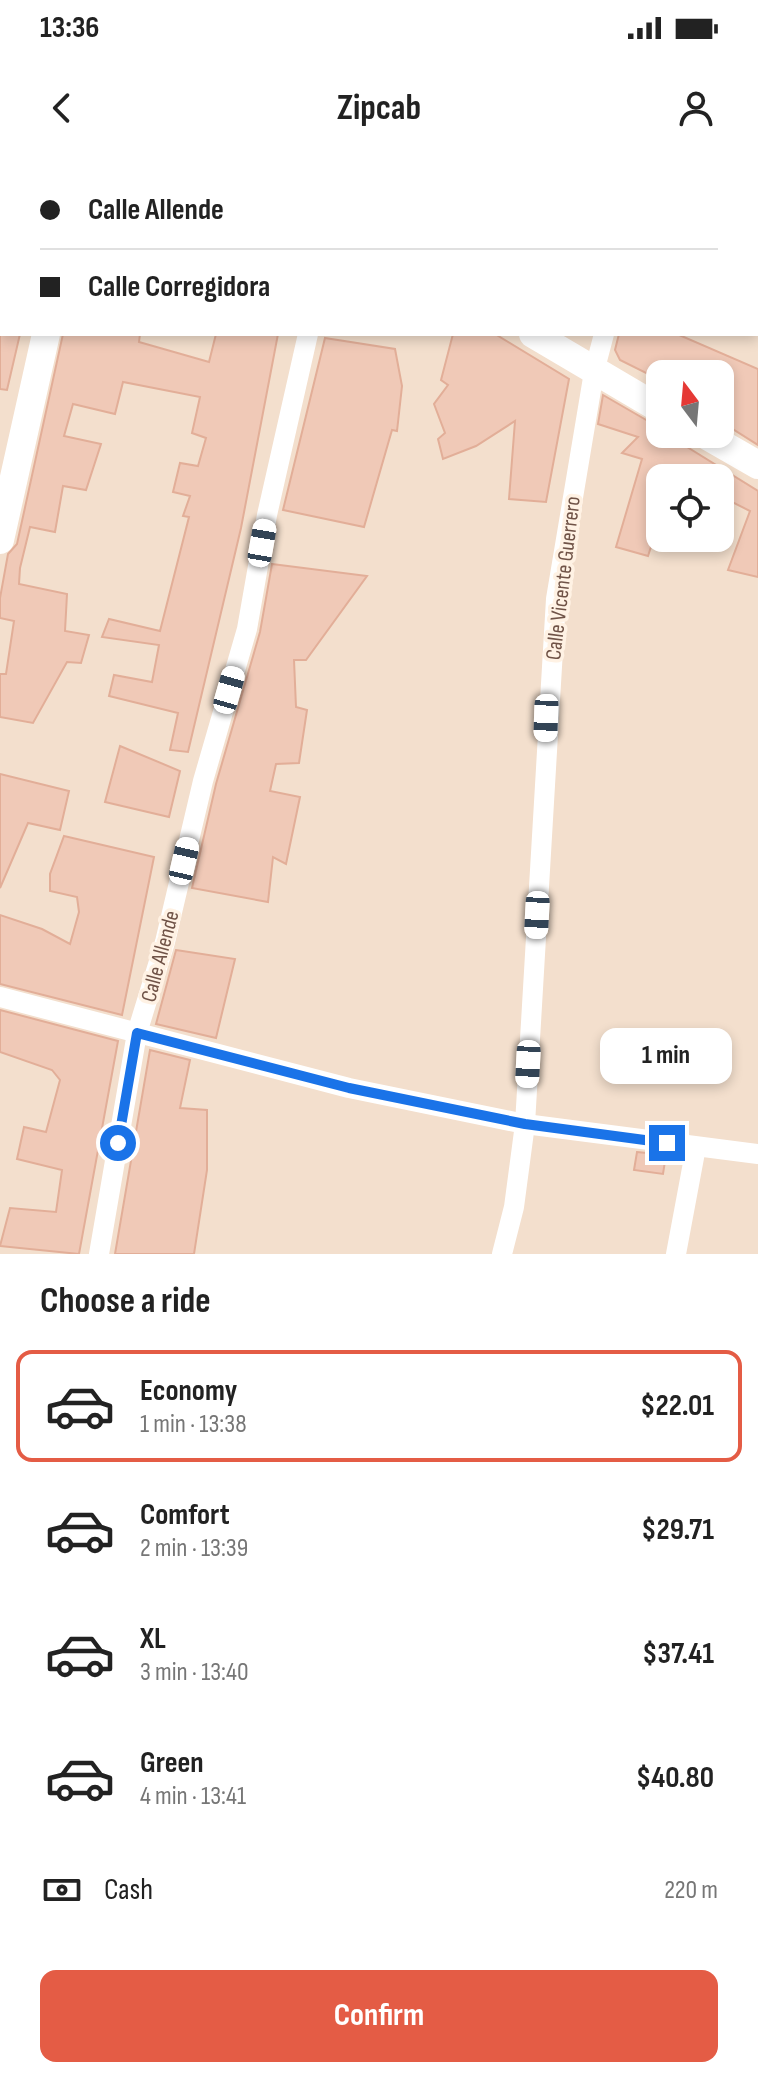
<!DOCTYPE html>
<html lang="en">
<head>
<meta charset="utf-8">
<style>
  :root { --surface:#fff; --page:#f2f2f2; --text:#222; --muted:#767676; --line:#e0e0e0; --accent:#e45c45 }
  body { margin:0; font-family:"Sofia Sans Condensed",sans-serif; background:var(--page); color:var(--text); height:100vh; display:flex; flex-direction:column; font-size:30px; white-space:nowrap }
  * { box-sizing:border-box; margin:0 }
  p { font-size:26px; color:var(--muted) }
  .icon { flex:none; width:44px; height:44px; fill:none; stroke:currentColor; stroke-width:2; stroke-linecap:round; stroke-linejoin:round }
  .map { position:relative; height:1094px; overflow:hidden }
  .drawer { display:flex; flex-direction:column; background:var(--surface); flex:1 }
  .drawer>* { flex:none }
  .guide { position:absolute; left:0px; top:0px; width:758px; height:176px; box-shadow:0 4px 12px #0003; display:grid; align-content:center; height:176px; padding:0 40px; background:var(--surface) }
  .needle { width:52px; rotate:344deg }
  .tools { position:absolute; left:646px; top:200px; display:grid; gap:16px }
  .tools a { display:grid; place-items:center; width:88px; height:88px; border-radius:16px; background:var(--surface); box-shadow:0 4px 12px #0003; font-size:40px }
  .end { position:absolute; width:36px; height:36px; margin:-18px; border:10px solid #1a73e8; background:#fff; box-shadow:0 0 0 4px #fff }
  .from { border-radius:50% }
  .bubble { position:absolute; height:56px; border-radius:16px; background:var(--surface); box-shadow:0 4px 12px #0003; font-size:26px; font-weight:700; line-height:56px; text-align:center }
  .car { position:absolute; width:24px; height:48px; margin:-24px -12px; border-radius:10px; box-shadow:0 0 6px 2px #0007; background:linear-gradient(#fff 24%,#345 0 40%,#fff 0 76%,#345 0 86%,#fff 0) }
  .guide b { display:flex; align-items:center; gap:28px; height:76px; font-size:30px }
  .guide b+b { border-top:2px solid var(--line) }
  .guide i { width:20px; height:20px; background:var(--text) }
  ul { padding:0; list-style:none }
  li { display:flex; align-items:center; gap:24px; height:112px; margin:0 16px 12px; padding:0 24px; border:4px solid transparent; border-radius:16px }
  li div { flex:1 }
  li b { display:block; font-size:30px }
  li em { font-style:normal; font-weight:700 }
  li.selected { border-color:var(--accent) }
  li>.icon { width:72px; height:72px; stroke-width:1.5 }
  h2 { padding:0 40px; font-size:36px; line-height:96px }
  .pay { display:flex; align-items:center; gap:20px; height:88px; padding:0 40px; font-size:30px }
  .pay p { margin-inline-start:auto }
  .cta { display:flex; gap:16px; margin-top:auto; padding:16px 40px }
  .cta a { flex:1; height:92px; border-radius:16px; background:var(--accent); color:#fff; font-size:32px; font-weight:700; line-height:92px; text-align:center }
  .status { display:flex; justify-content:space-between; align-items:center; height:56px; padding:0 40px; background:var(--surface); direction:ltr }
  .status svg { height:22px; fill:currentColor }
  header { display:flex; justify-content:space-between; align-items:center; height:104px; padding:0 40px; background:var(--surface); font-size:36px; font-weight:700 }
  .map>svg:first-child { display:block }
</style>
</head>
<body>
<div class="status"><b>13:36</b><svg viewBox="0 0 49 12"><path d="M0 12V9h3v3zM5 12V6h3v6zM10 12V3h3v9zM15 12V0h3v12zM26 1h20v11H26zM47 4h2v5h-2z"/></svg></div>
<header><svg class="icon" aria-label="back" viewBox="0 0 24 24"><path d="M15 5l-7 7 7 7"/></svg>Zipcab<svg class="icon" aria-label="person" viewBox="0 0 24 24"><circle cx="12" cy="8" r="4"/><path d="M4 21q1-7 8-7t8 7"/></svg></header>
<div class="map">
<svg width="758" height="1094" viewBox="0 0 758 1094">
  <rect width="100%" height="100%" fill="#fbeedf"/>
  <path fill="#f3dfcd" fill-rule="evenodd" d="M0,0H85L2,2V174H756V2L193,0H758V1094H0ZM660,214H720V274H660ZM660,318H720V378H660Z"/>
  <g fill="#f0c9b7" stroke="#e2ae98" stroke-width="2">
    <path d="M0,174H20L7,230L0,229Z"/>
    <path d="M63,174H140L139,182L209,202L216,174H278L241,368L188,592L170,590L178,553L109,536L114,515L152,522L159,485L102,477L109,459L160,471L189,357L183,356L190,336L173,332L180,303L198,306L206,278L192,273L200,237L123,222L115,254L73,244L64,276L101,284L86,330L63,326L55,372L30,367L20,408L19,424L67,434L65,471L89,475L81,503L67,502L33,563L0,557V514H6L14,461L0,458V438L8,394L17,384Z"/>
    <path d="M453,174H495L569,219L546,342L509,339L515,261L476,286L443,299L438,279L445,273L434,244L448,225L441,220Z"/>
    <path d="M619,174H677L758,209V285L720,261V214H660V220L620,200L615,190Z"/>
    <path d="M325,178L395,189L402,226L397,271L392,270L364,367L283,350Z"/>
    <path d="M603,235L653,264L660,274H666L758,331V417L728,410L750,351L720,336V318H660V359L648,396L616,387L642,299L622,293L638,277L598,264Z"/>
    <path d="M272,404L367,416L306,500H294L296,547L307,550L299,603L276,604L270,631L300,637L286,704L273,697L268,742L192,728L216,624L260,472Z"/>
    <path d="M120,586L180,611L169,657L105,642Z"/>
    <path d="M0,614L69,631L60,670L28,663L0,728Z"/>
    <path d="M64,676L154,697L122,855L0,824V755L42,769L70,784L79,752L77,737L50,731V714Z"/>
    <path d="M176,790L235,799L216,878L156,864Z"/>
    <path d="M0,850L118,881L79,1094L0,1086L10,1048L56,1052L62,1010L17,999L24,967L46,972L60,920L52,910L0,892Z"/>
    <path d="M150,890L190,900L180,948L207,950V1010L194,1094H115Z"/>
    <path d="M637,992L666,995L663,1014L634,1010Z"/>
  </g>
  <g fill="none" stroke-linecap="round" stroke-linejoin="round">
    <g stroke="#fff" stroke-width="20">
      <path d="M357,2V0"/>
      <path d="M650,2L651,0"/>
      <path d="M756,41L758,42"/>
      <path d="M0,837L349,928L525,964L758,994"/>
      <path d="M99,1094L137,873L165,782L203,621L247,469L267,355L308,174"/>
      <path d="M502,1094L514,1047L525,964L556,439L594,212L604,174"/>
      <path d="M676,1094L696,987"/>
    </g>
    <g stroke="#fff" stroke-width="28">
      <path d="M193,0L198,2"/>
      <path d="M85,2V0"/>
      <path d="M533,174L660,249"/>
      <path d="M704,274L758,305"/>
      <path d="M0,380L46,174"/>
    </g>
  </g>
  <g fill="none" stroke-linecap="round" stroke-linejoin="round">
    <path stroke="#1a73e8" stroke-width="10" d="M118,983L137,873L349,928L525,964L667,983"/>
  </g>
  <g text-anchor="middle" stroke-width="7" stroke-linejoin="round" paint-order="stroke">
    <g font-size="22" fill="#705347" stroke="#fff2e4">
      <text transform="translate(562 418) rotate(-83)" y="8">Calle Vicente Guerrero</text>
      <text transform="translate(159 796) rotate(-75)" y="8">Calle Allende</text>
    </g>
  </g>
</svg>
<div class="tools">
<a><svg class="needle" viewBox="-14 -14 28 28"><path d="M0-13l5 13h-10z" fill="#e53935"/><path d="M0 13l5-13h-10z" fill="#767676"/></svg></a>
<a><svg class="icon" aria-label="locate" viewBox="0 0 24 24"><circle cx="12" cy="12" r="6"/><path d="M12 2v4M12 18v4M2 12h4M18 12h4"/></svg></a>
</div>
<i class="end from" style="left:118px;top:983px"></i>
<i class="end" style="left:667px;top:983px"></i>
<div class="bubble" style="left:600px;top:868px;width:132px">1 min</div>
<i class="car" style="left:262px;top:383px;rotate:10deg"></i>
<i class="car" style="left:229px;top:530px;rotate:16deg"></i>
<i class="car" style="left:546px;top:558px;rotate:182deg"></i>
<i class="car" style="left:184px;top:701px;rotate:13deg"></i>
<i class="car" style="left:537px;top:755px;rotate:183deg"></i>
<i class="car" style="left:528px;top:904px;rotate:183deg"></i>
<div class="guide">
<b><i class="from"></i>Calle Allende</b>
<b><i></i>Calle Corregidora</b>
</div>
</div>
<section class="drawer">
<h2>Choose a ride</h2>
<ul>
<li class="selected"><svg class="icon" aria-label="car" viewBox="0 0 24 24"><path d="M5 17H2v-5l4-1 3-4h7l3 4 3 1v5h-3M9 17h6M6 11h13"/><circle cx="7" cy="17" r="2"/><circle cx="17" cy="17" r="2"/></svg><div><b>Economy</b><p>1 min · 13:38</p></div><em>$22.01</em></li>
<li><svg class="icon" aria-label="car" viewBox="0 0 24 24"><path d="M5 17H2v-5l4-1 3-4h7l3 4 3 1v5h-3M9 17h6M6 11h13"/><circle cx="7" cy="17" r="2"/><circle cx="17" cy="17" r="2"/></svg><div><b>Comfort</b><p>2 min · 13:39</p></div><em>$29.71</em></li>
<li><svg class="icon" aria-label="car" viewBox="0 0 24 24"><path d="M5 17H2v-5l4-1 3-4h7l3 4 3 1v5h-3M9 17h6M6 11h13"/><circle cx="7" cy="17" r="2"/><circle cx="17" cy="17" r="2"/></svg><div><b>XL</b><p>3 min · 13:40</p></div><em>$37.41</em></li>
<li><svg class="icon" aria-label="car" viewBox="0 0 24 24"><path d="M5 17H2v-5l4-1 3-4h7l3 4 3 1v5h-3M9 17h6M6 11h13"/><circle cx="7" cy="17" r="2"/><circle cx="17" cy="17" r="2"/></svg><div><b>Green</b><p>4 min · 13:41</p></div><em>$40.80</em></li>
</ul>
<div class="pay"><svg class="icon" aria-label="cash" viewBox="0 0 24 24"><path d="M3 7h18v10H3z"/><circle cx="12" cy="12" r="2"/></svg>Cash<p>220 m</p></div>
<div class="cta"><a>Confirm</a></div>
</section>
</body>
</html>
